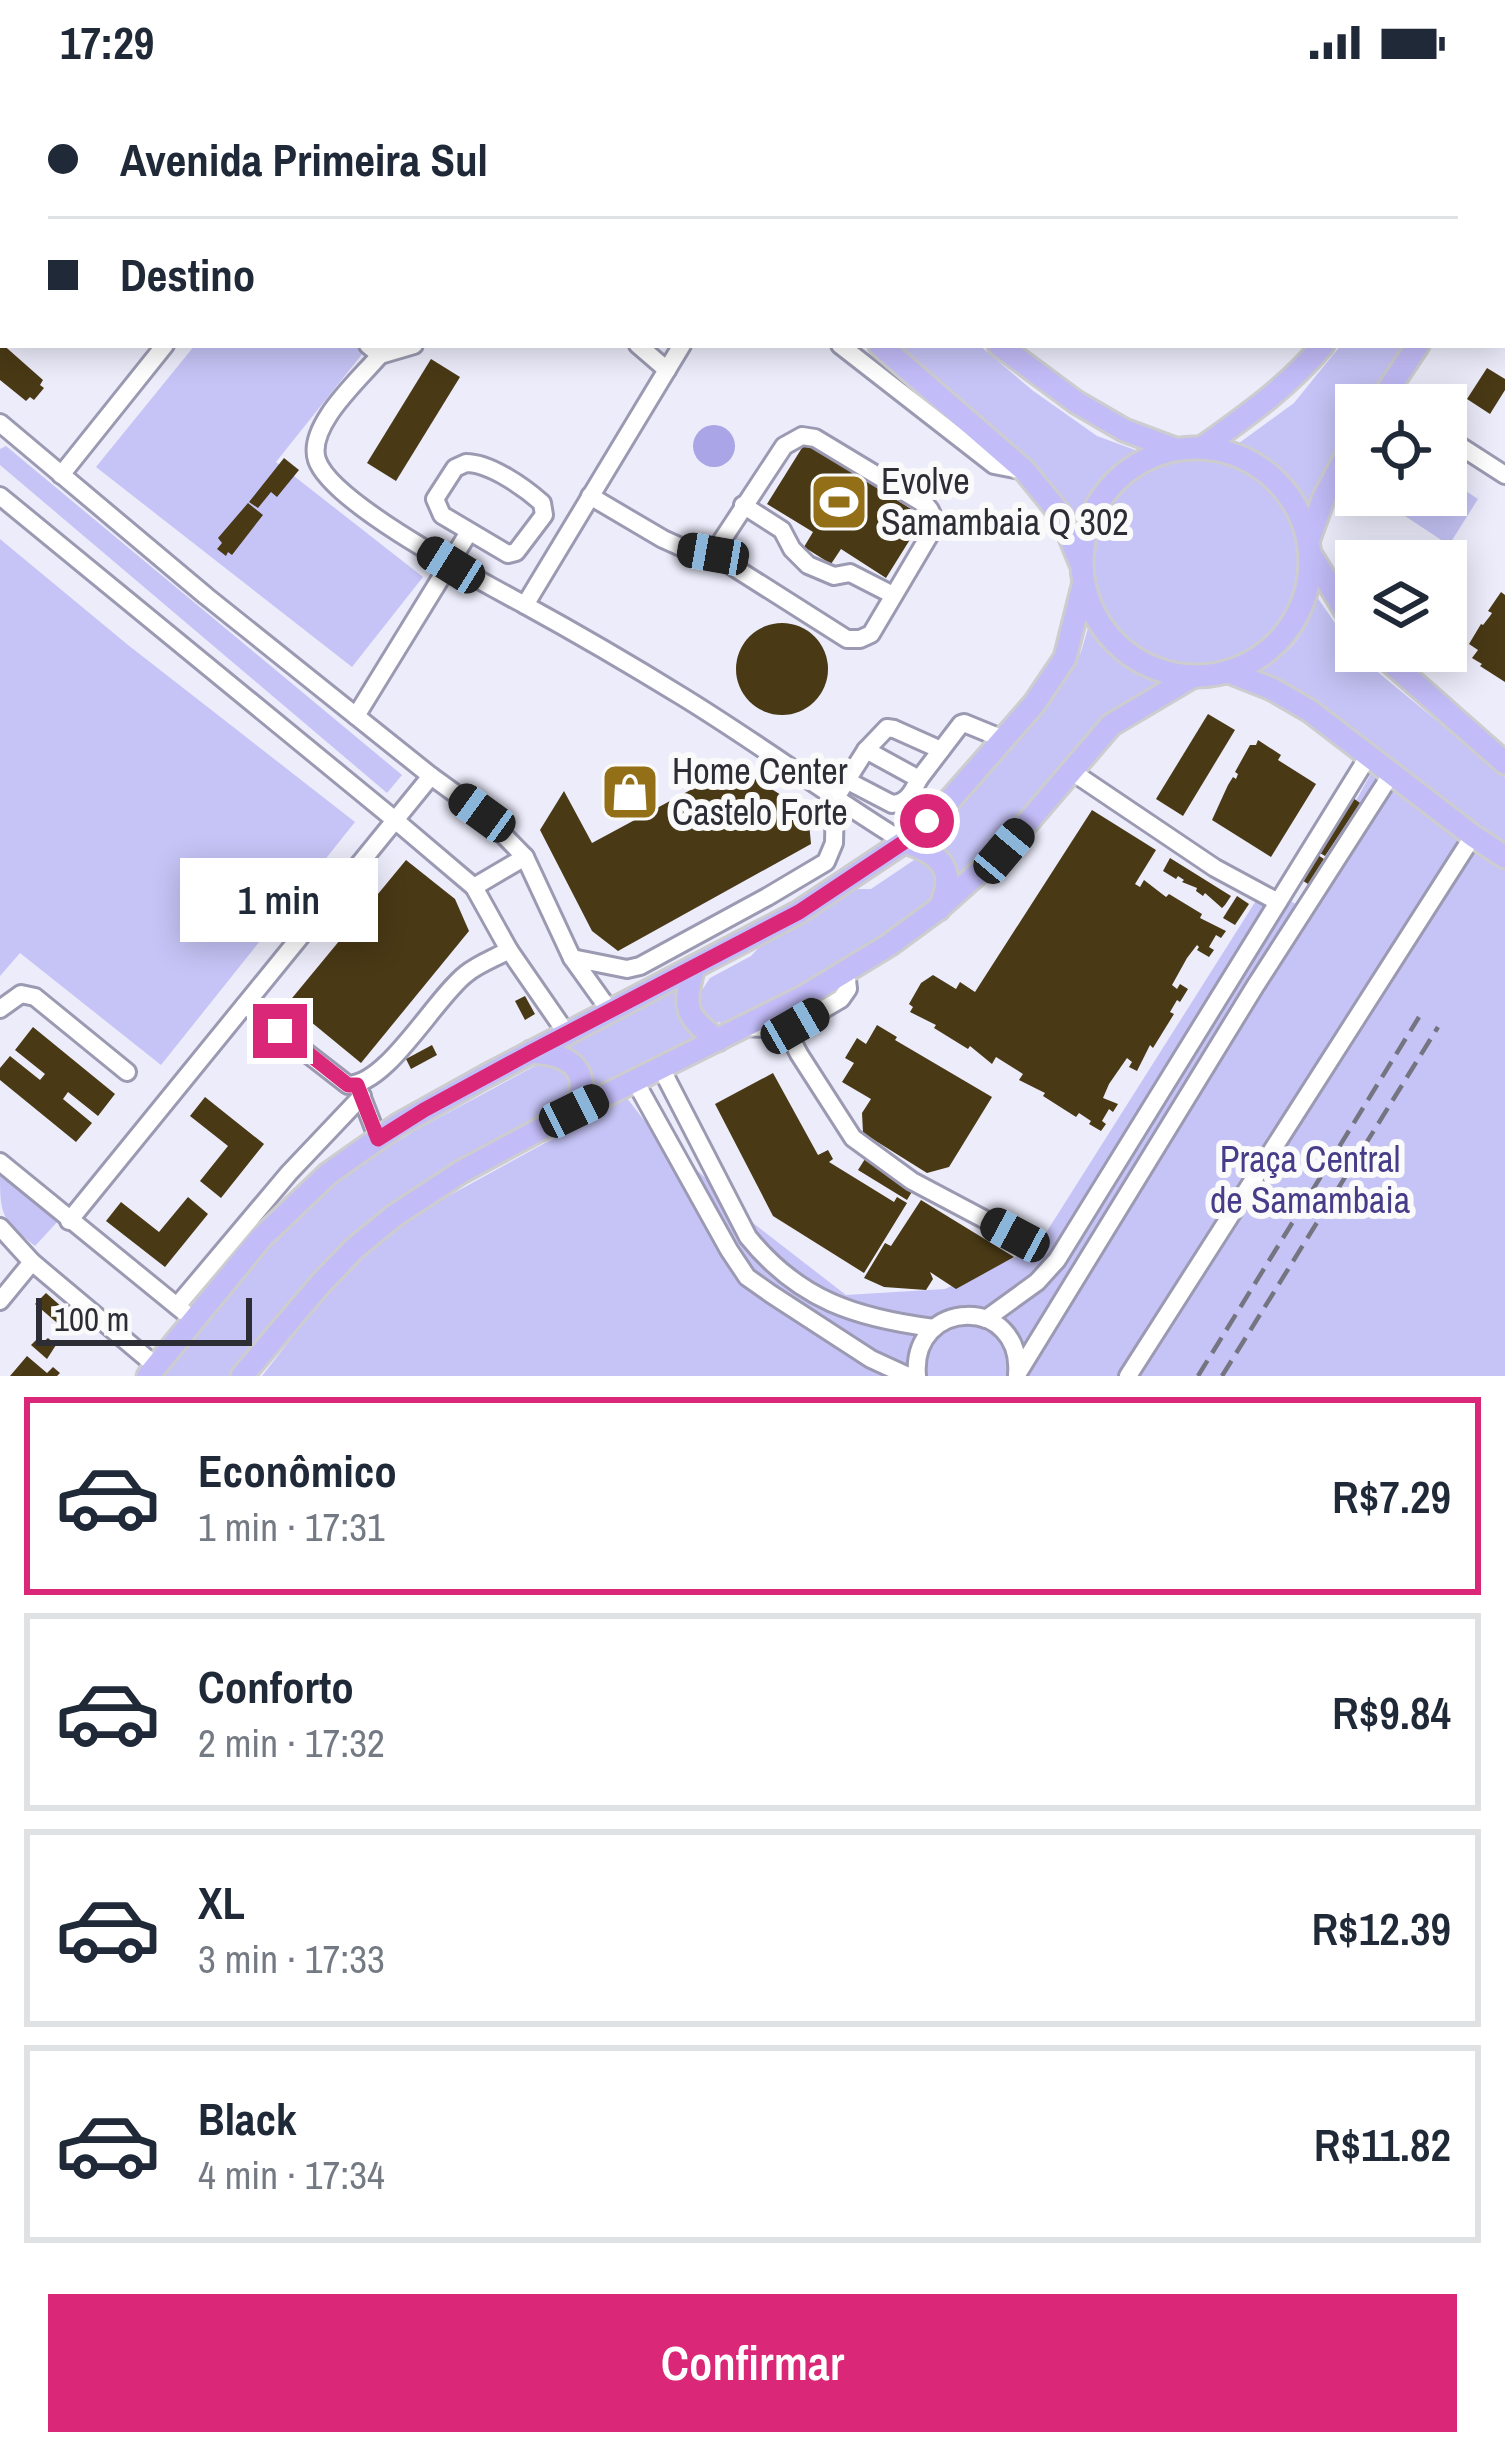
<!DOCTYPE html>
<html lang="pt">
<head>
<meta charset="utf-8">
<style>
  :root { --surface:#fff; --page:#f6f6f7; --text:#1f2937; --muted:#747a83; --line:#e0e1e3; --accent:#db2777 }
  body { margin:0; font-family:"Archivo Narrow",sans-serif; background:var(--page); color:var(--text); height:100vh; display:flex; flex-direction:column; font-size:45px; white-space:nowrap }
  * { box-sizing:border-box; margin:0 }
  p { font-size:39px; color:var(--muted) }
  .icon { flex:none; width:66px; height:66px; fill:none; stroke:currentColor; stroke-width:2; stroke-linecap:round; stroke-linejoin:round }
  .map { position:relative; height:1292px; overflow:hidden }
  .details { display:flex; flex-direction:column; background:var(--surface); flex:1 }
  .details>* { flex:none }
  .guide { position:absolute; left:0px; top:0px; width:1506px; height:264px; box-shadow:0 6px 30px #0003; display:grid; align-content:center; height:264px; padding:0 48px; background:var(--surface) }
  .buttons { position:absolute; left:1335px; top:300px; display:grid; gap:24px }
  .buttons a { display:grid; place-items:center; width:132px; height:132px; border-radius:0px; background:var(--surface); box-shadow:0 6px 30px #0003; font-size:60px }
  .scale { position:absolute; left:36px; bottom:30px; width:216px; box-sizing:border-box; padding-left:12px; border:6px solid #2d2d36; border-top:0; font-size:33px; line-height:42px; white-space:nowrap; color:#2d2d36; -webkit-text-stroke:9px #fafafa; paint-order:stroke }
  .end { position:absolute; width:54px; height:54px; margin:-27px; border:15px solid #db2777; background:#fff; box-shadow:0 0 0 6px #fff }
  .from { border-radius:50% }
  .bubble { position:absolute; height:84px; border-radius:0px; background:var(--surface); box-shadow:0 6px 30px #0003; font-size:39px; font-weight:600; line-height:84px; text-align:center }
  .car { position:absolute; width:36px; height:72px; margin:-36px -18px; border-radius:15px; box-shadow:0 0 9px 3px #0007; background:linear-gradient(#222 24%,#8ab4d8 0 40%,#222 0 76%,#8ab4d8 0 86%,#222 0) }
  .guide b { display:flex; align-items:center; gap:42px; height:114px; font-size:45px }
  .guide b+b { border-top:3px solid var(--line) }
  .guide i { width:30px; height:30px; background:var(--text) }
  ul { padding:21px 0 0; list-style:none }
  li { display:flex; align-items:center; gap:36px; height:198px; margin:0 24px 18px; padding:0 24px; border:6px solid var(--line); border-radius:0px }
  li div { flex:1 }
  li b { display:block; font-size:45px }
  li em { font-style:normal; font-weight:600 }
  li.selected { border-color:var(--accent) }
  li>.icon { width:108px; height:108px; stroke-width:1.5 }
  .cta { display:flex; gap:24px; margin-top:auto; padding:24px 48px }
  .cta a { flex:1; height:138px; border-radius:0px; background:var(--accent); color:#fff; font-size:48px; font-weight:600; line-height:138px; text-align:center }
  .status { display:flex; justify-content:space-between; align-items:center; height:84px; padding:0 60px; background:var(--surface); direction:ltr }
  .status svg { height:33px; fill:currentColor }
  .map>svg:first-child { display:block }
</style>
</head>
<body>
<div class="status"><b>17:29</b><svg viewBox="0 0 49 12"><path d="M0 12V9h3v3zM5 12V6h3v6zM10 12V3h3v9zM15 12V0h3v12zM26 1h20v11H26zM47 4h2v5h-2z"/></svg></div>
<div class="map">
<svg width="1505" height="1292" viewBox="0 0 1505 1292">
  <rect width="100%" height="100%" fill="#ececfb"/>
  <g fill="#c6c4f6">
    <path d="M195,261H353L363,269L276,378L423,493L352,583L96,383Z"/>
    <path d="M885,261H979L1032,306L1097,352L1138,367C1104,386 1091,408 1078,445L1060,411L1030,383Z"/>
    <path d="M1341,261H1410L1370,321H1356V342L1308,423L1276,387L1235,362L1294,319Z"/>
    <path d="M6,362L402,691L387,709L0,381V365Z"/>
    <circle cx="1194" cy="477" r="103"/>
    <path d="M1446,394L1478,415L1449,461L1373,411H1446Z"/>
    <path d="M0,455L128,561L355,738L161,981L20,869L0,892Z"/>
    <path d="M1317,513L1357,571L1505,693V768L1255,590C1295,565 1301,557 1317,513Z"/>
    <path d="M1090,537C1109,566 1130,583 1162,597L1109,633L1000,763L954,805L919,760L1067,592L1081,568Z"/>
    <path d="M1374,684L1505,777V1292H262L329,1206L390,1144L627,1014L643,1035L753,1139L846,1211L945,1205L1037,1163L1264,804L1298,821Z"/>
    <path d="M917,774L938,778L937,809L893,846L795,909L774,914L725,939L712,938L703,931L698,920L700,909L710,894L751,872L767,855L853,805H871Z"/>
    <path d="M679,900L706,955L586,1017L559,962Z"/>
    <path d="M535,982H559L576,994L579,1012L381,1136L239,1292H161L276,1153L343,1091L416,1046Z"/>
    <path d="M0,1086L59,1136L35,1162C0,1134 0,1131 0,1086Z"/>
  </g>
  <circle fill="#a9a5e7" cx="714" cy="362" r="21"/>
  <g fill="#493915">
    <path d="M0,258L43,296L40,301L44,304L34,316L30,313L26,317L0,296Z"/>
    <path d="M431,275L460,293L396,397L367,379Z"/>
    <path d="M1487,284L1505,295V306L1490,330L1467,315Z"/>
    <path d="M805,359L924,433L886,494L841,465L831,480L804,463L813,448L767,420Z"/>
    <path d="M284,374L299,386L277,413L271,408L258,424L249,418Z"/>
    <path d="M248,419L263,431L232,471L228,468L226,472L217,465L222,459L218,454Z"/>
    <path d="M1501,508L1505,511V598L1480,582L1482,580L1472,574L1478,566L1469,560L1481,540L1483,541L1490,532L1492,529L1488,527Z"/>
    <circle cx="782" cy="585" r="46"/>
    <path d="M1208,630L1235,646L1183,732L1156,715Z"/>
    <path d="M1258,656L1281,671L1278,676L1316,700L1271,773L1212,736L1228,701L1233,693L1236,695L1238,690L1235,688L1250,661H1256Z"/>
    <path d="M735,682L808,728L811,760L618,867L592,847L540,746L564,707L592,759Z"/>
    <path d="M1349,711L1360,719L1325,772L1315,766L1324,748L1314,742L1332,713L1341,718Z"/>
    <path d="M1092,726L1156,766L1135,800L1140,803L1144,796L1166,813L1169,810L1202,830L1200,834L1226,847L1221,854L1216,851L1209,863L1214,866L1209,873L1197,866L1199,863L1197,861L1187,874L1172,901L1177,905L1180,900L1188,905L1180,918L1177,916L1170,928L1174,930L1153,964L1150,961L1137,987L1129,983L1132,978L1127,974L1109,1000L1103,1014L1118,1020L1113,1028L1109,1025L1102,1037L1106,1040L1101,1047L1089,1040L1091,1037L1079,1029L1076,1033L1043,1012L1045,1009L1019,996L1023,990L996,973L992,980L970,962L968,965L934,944L936,941L910,928L913,923L909,920L921,899L933,891L956,905L960,898L975,908Z"/>
    <path d="M1313,768L1324,775L1308,800L1297,793Z"/>
    <path d="M1170,774L1231,812L1225,821L1222,824L1205,809L1203,812L1196,807L1197,804L1182,798L1184,796L1178,792L1176,795L1163,787Z"/>
    <path d="M406,776L455,815L469,847L361,979L288,919Z"/>
    <path d="M1237,812L1249,820L1235,841L1223,834Z"/>
    <path d="M525,912L535,930L525,936L515,917Z"/>
    <path d="M877,941L897,953L895,956L992,1013L949,1083L927,1089L863,1049L862,1029L871,1015L842,998L854,979L845,974L857,954L866,960Z"/>
    <path d="M33,943L115,1010L98,1032L68,1008L63,1015L92,1039L76,1058L0,996V984L10,972L40,996L45,990L15,966Z"/>
    <path d="M432,961L437,971L411,985L406,975Z"/>
    <path d="M773,989L818,1071L828,1066L833,1075L829,1078L894,1118L897,1113L907,1119L864,1189L773,1132L715,1020Z"/>
    <path d="M205,1013L264,1060L221,1114L200,1097L228,1062L190,1032Z"/>
    <path d="M865,1075L913,1106L907,1116L858,1086Z"/>
    <path d="M188,1113L208,1130L165,1183L106,1137L121,1118L159,1148Z"/>
    <path d="M921,1116L1014,1173L956,1205L930,1188L933,1195L926,1206L884,1203L864,1194L885,1159L891,1162Z"/>
    <path d="M46,1209L71,1231L62,1243L35,1220Z"/>
    <path d="M38,1254L43,1258L48,1254L56,1261L47,1275L31,1261Z"/>
    <path d="M27,1272L47,1289L53,1283L60,1289L57,1292H10Z"/>
  </g>
  <g fill="none" stroke-linecap="round" stroke-linejoin="round">
    <defs>
      <g id="minor">
        <path d="M43,0L47,3"/>
        <path d="M471,0L474,3"/>
        <path d="M732,0L733,3"/>
        <path d="M824,0L825,3"/>
        <path d="M905,0L907,3"/>
        <path d="M21,3L24,0"/>
        <path d="M0,30L3,26"/>
        <path d="M1503,202L1505,203"/>
        <path d="M368,261L380,271L414,261"/>
        <path d="M638,261L667,286"/>
        <path d="M840,261L994,381L1025,387"/>
        <path d="M380,271C360,295 306,342 317,376C332,420 481,497 525,521C578,550 631,581 683,613C758,659 829,712 904,758"/>
        <path d="M0,339L206,512L431,692L482,729L525,773L572,874L610,927"/>
        <path d="M802,352L815,354L926,421C936,432 934,439 929,452L871,550L860,555H847L713,470L784,362Z"/>
        <path d="M1446,353L1505,391"/>
        <path d="M466,379C490,379 524,403 542,419L544,431L516,468L508,470L442,431L435,415L455,384Z"/>
        <path d="M61,391L165,261"/>
        <path d="M0,412L395,736L474,803L509,866L567,950"/>
        <path d="M590,412L663,455L683,464L713,470"/>
        <path d="M743,421L782,446L792,465L808,481L834,492L850,489L893,511"/>
        <path d="M525,521L682,261"/>
        <path d="M356,632L469,448"/>
        <path d="M866,666L919,695L961,640L964,639L1003,655"/>
        <path d="M1071,687L1215,784L1278,818"/>
        <path d="M846,696L892,720C907,720 913,707 919,695"/>
        <path d="M474,803L525,773"/>
        <path d="M572,874L627,885L640,882L767,813L826,778L834,759L835,715L866,666L887,644L894,645L941,666"/>
        <path d="M245,921L348,1001C388,1000 434,915 466,890C478,880 495,874 509,866"/>
        <path d="M0,925L21,910L35,913L127,988"/>
        <path d="M744,943L786,945L795,942L841,915L848,905L846,887"/>
        <path d="M786,945L799,970L853,1054L912,1097L1014,1151"/>
        <path d="M661,984L748,1153C799,1216 856,1234 934,1244"/>
        <path d="M635,997L729,1166L747,1193L771,1210L871,1275L908,1292"/>
        <path d="M359,1006L378,1055"/>
        <path d="M0,1078L184,1228"/>
        <path d="M69,1137L431,692"/>
        <path d="M0,1143L32,1178L156,1282"/>
        <path d="M0,1217L32,1178"/>
        <path d="M177,1222L289,1089L362,1012"/>
        <path d="M986,1235L1037,1198L1057,1176L1369,671"/>
        <path d="M1018,1289L1254,904L1392,689"/>
        <path d="M917,1292C910,1213 1024,1211 1017,1291"/>
        <path d="M1128,1292L1473,752"/>
      </g>
      <g id="major">
        <path d="M563,0L567,3"/>
        <path d="M681,0L685,3"/>
        <path d="M631,3L632,0"/>
        <path d="M1433,3L1434,0"/>
        <path d="M1503,48L1505,32"/>
        <path d="M880,261L1025,387L1061,431L1080,478"/>
        <path d="M999,261L1076,318L1124,346L1175,365"/>
        <path d="M1378,321L1418,261"/>
        <path d="M1203,363C1246,332 1289,302 1323,261"/>
        <circle cx="1196" cy="478" r="114"/>
        <path d="M1309,455L1324,413L1356,354"/>
        <path d="M1311,471L1356,544"/>
        <path d="M1378,567L1505,679"/>
        <path d="M1229,588L1272,605L1310,627L1473,752L1505,773"/>
        <path d="M904,758C941,769 958,787 939,825"/>
        <path d="M694,883C683,923 684,932 718,956"/>
        <path d="M531,968C570,970 594,986 574,1027"/>
        <path d="M148,1292L261,1154L328,1090L359,1068L398,1041L486,992L799,828L904,758L949,717L1034,620L1065,574L1083,502"/>
        <path d="M242,1292L322,1198L355,1164L394,1132L461,1088L574,1027L805,912L889,861L938,825L1003,767L1111,641L1192,593"/>
      </g>
    </defs>
    <use href="#minor" stroke="#9b9ab2" stroke-width="22"/>
    <use href="#major" stroke="#cdcdcf" stroke-width="27"/>
    <use href="#minor" stroke="#fff" stroke-width="16"/>
    <use href="#major" stroke="#c2bcf8" stroke-width="21"/>
    <g stroke="#757581" stroke-width="4.5" stroke-dasharray="18 9" stroke-linecap="butt">
      <path d="M1198,1292L1419,933"/>
      <path d="M1222,1292L1438,943"/>
    </g>
  </g>
  <g fill="none" stroke-linecap="round" stroke-linejoin="round">
    <path stroke="#db2777" stroke-width="15" d="M280,947L348,1001H357L378,1055L424,1026L531,968L799,828L904,758L927,737"/>
  </g>
  <defs>
    <symbol id="stadium-square" viewBox="-11 -11 22 22"><rect x="-9" y="-9" width="18" height="18" rx="4" fill="#937017" stroke="#fafafa"/><path d="M0-5a6.5 5 0 1 0 0 10a6.5 5 0 1 0 0-10ZM-3.5-1.8h7v3.6h-7Z" fill="#fff"/></symbol>
    <symbol id="shop-square" viewBox="-11 -11 22 22"><rect x="-9" y="-9" width="18" height="18" rx="4" fill="#937017" stroke="#fafafa"/><path d="M-5-2.5h2.3a2.7 3.5 0 0 1 5.4 0H5L5.5 6h-11ZM-1.5-2.5h3a1.5 2.3 0 0 0-3 0Z" fill="#fff"/></symbol>
  </defs>
  <g fill-rule="evenodd">
    <use href="#stadium-square" x="806" y="385" width="66" height="66"/>
    <use href="#shop-square" x="597" y="675" width="66" height="66"/>
  </g>
  <g text-anchor="middle" stroke-width="12" stroke-linejoin="round" paint-order="stroke">
    <g font-size="36" fill="#2d2d36" stroke="#fafafa" text-anchor="start">
      <text x="881" y="410">Evolve<tspan x="881" dy="41">Samambaia Q 302</tspan></text>
      <text x="672" y="700">Home Center<tspan x="672" dy="41">Castelo Forte</tspan></text>
    </g>
    <g font-size="36" fill="#473c89" stroke="#fafafa">
      <text x="1310" y="1088">Praça Central<tspan x="1310" dy="41">de Samambaia</tspan></text>
    </g>
  </g>
</svg>
<div class="buttons">
<a><svg class="icon" aria-label="locate" viewBox="0 0 24 24"><circle cx="12" cy="12" r="6"/><path d="M12 2v4M12 18v4M2 12h4M18 12h4"/></svg></a>
<a><svg class="icon" aria-label="layers" viewBox="0 0 24 24"><path d="M12 4l9 5-9 5-9-5zM3 14l9 5 9-5"/></svg></a>
</div>
<div class="scale">100 m</div>
<i class="end from" style="left:927px;top:737px"></i>
<i class="end" style="left:280px;top:947px"></i>
<div class="bubble" style="left:180px;top:774px;width:198px">1 min</div>
<i class="car" style="left:713px;top:470px;rotate:280deg"></i>
<i class="car" style="left:451px;top:481px;rotate:302deg"></i>
<i class="car" style="left:482px;top:729px;rotate:306deg"></i>
<i class="car" style="left:1004px;top:767px;rotate:40deg"></i>
<i class="car" style="left:795px;top:942px;rotate:60deg"></i>
<i class="car" style="left:574px;top:1027px;rotate:64deg"></i>
<i class="car" style="left:1015px;top:1151px;rotate:298deg"></i>
<div class="guide">
<b><i class="from"></i>Avenida Primeira Sul</b>
<b><i></i>Destino</b>
</div>
</div>
<section class="details">
<ul>
<li class="selected"><svg class="icon" aria-label="car" viewBox="0 0 24 24"><path d="M5 17H2v-5l4-1 3-4h7l3 4 3 1v5h-3M9 17h6M6 11h13"/><circle cx="7" cy="17" r="2"/><circle cx="17" cy="17" r="2"/></svg><div><b>Econômico</b><p>1 min · 17:31</p></div><em>R$7.29</em></li>
<li><svg class="icon" aria-label="car" viewBox="0 0 24 24"><path d="M5 17H2v-5l4-1 3-4h7l3 4 3 1v5h-3M9 17h6M6 11h13"/><circle cx="7" cy="17" r="2"/><circle cx="17" cy="17" r="2"/></svg><div><b>Conforto</b><p>2 min · 17:32</p></div><em>R$9.84</em></li>
<li><svg class="icon" aria-label="car" viewBox="0 0 24 24"><path d="M5 17H2v-5l4-1 3-4h7l3 4 3 1v5h-3M9 17h6M6 11h13"/><circle cx="7" cy="17" r="2"/><circle cx="17" cy="17" r="2"/></svg><div><b>XL</b><p>3 min · 17:33</p></div><em>R$12.39</em></li>
<li><svg class="icon" aria-label="car" viewBox="0 0 24 24"><path d="M5 17H2v-5l4-1 3-4h7l3 4 3 1v5h-3M9 17h6M6 11h13"/><circle cx="7" cy="17" r="2"/><circle cx="17" cy="17" r="2"/></svg><div><b>Black</b><p>4 min · 17:34</p></div><em>R$11.82</em></li>
</ul>
<div class="cta"><a>Confirmar</a></div>
</section>
</body>
</html>
